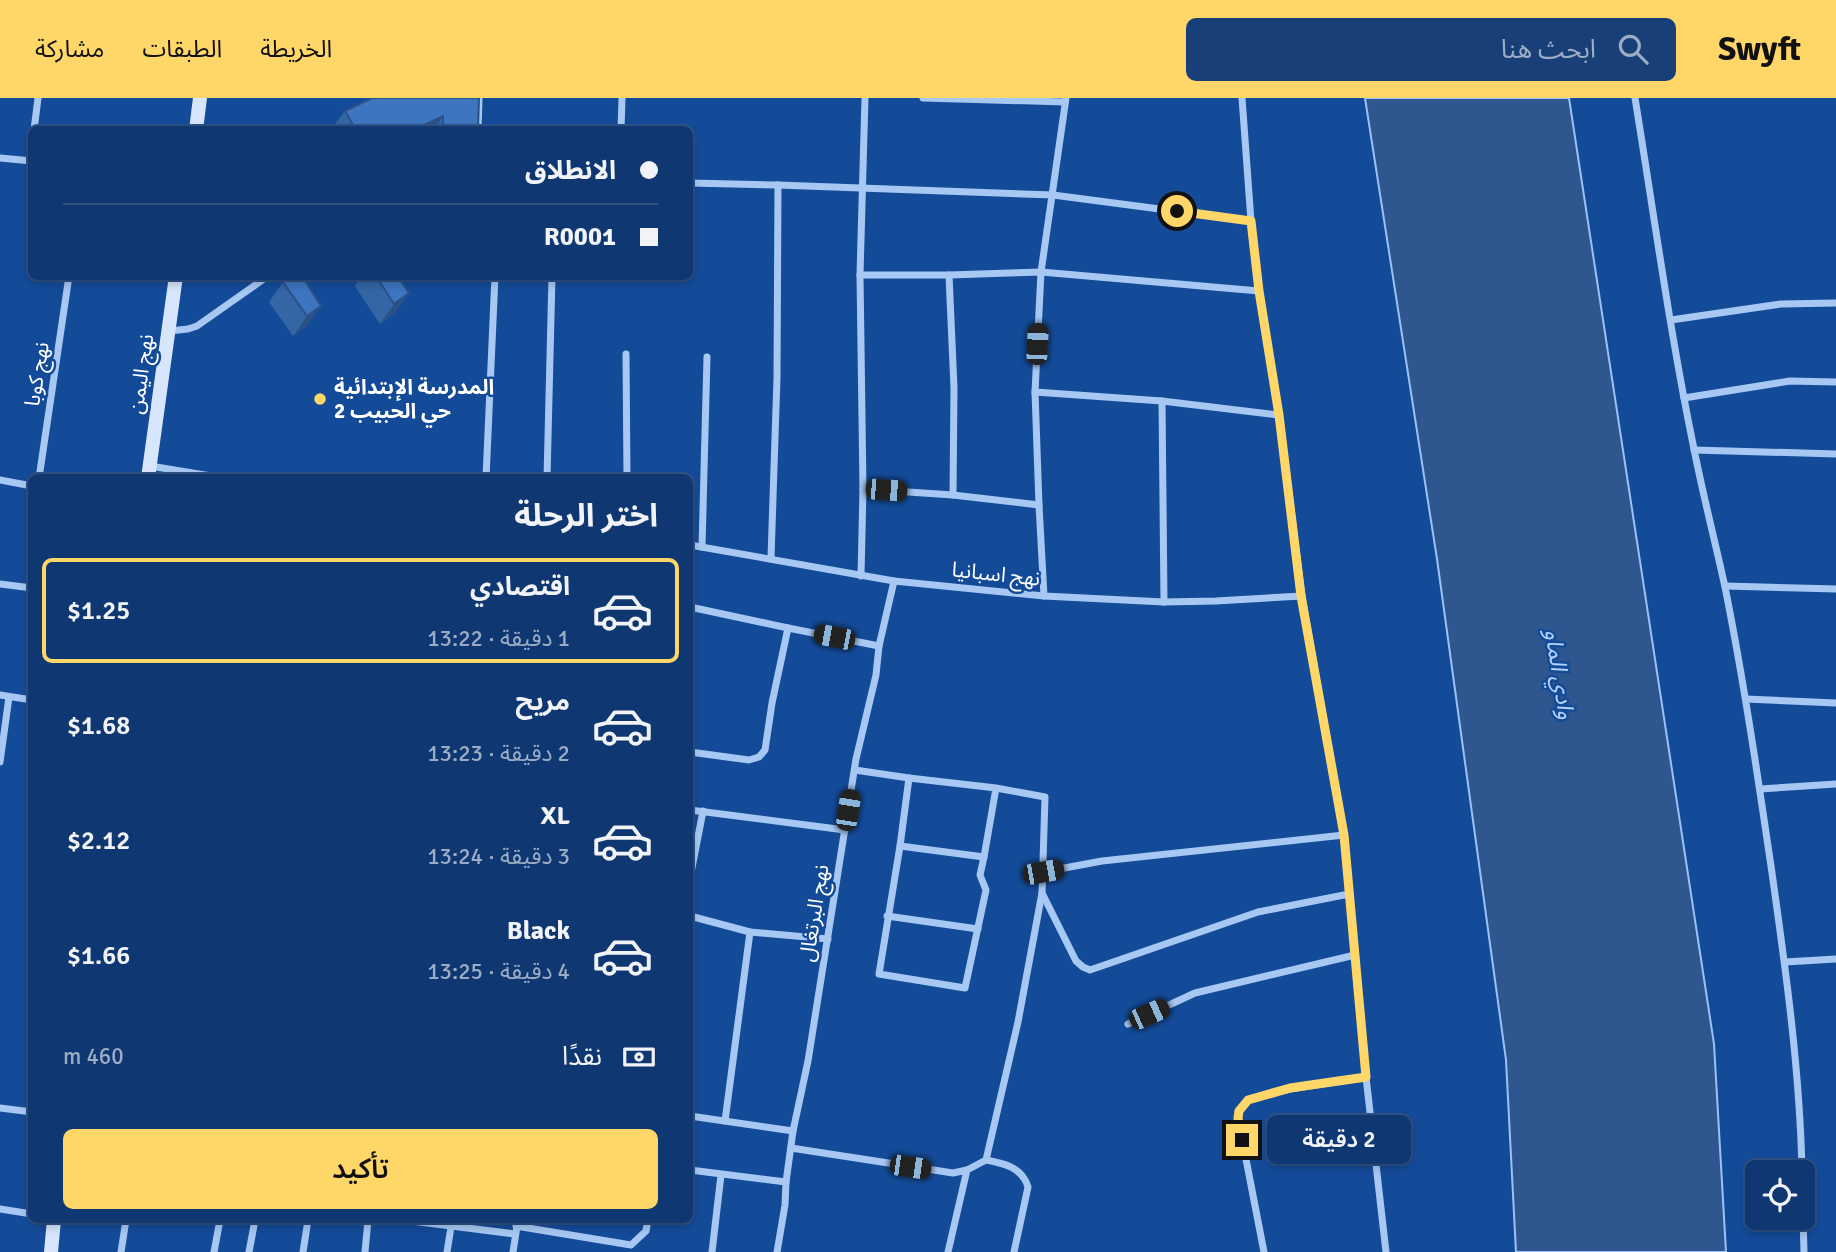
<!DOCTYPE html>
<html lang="ar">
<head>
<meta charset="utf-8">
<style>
  :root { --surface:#0f3873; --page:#183f78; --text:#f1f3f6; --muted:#9bacc4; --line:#2f5285; --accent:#ffd769 }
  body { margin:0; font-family:Signika,"Noto Sans Arabic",sans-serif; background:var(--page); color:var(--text); direction:rtl; height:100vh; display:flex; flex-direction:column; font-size:26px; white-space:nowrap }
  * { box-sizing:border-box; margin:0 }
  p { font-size:23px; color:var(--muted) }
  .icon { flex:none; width:38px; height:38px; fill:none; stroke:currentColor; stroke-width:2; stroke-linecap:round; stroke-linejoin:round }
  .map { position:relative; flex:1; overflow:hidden; direction:ltr }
  .panel { position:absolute; left:28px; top:376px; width:665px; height:749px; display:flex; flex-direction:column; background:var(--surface); border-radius:10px; box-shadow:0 4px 10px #0003,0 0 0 2px var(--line); direction:rtl }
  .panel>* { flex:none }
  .banner { position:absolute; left:28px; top:28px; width:665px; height:154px; border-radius:10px; box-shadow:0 4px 10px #0003,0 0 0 2px var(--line); direction:rtl; display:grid; align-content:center; height:154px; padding:0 35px; background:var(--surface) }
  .fabs { position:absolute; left:1745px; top:1062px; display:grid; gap:14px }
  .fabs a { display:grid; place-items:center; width:70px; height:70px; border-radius:10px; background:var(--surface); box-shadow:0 4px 10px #0003,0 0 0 2px var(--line); font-size:35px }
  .end { position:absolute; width:32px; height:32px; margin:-16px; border:9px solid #ffd769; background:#111; box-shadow:0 0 0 4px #111 }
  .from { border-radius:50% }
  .bubble { position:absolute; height:49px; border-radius:10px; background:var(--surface); box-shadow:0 4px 10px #0003,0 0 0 2px var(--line); font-size:23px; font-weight:600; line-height:49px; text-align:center; direction:rtl }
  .car { position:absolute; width:21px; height:42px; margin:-21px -10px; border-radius:9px; box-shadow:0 0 5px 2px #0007; background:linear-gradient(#222 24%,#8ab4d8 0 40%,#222 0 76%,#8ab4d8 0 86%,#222 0) }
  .banner b { display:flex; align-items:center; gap:24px; height:66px; font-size:26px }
  .banner b+b { border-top:2px solid var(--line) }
  .banner i { width:18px; height:18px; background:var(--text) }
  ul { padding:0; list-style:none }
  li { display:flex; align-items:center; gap:21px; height:105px; margin:0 14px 10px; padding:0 21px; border:4px solid transparent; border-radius:10px }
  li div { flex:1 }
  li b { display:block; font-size:26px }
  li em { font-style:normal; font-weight:600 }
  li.on { border-color:var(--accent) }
  li>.icon { width:63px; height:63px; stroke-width:1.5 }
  h2 { padding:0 35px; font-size:32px; line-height:84px }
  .pay { display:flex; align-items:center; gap:18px; height:77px; padding:0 35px; font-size:26px }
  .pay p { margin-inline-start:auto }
  .primary-button { display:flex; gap:14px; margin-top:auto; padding:14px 35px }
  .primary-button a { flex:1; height:80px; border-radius:10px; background:var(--accent); color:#111; font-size:28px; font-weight:600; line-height:80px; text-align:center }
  header { display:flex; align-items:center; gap:42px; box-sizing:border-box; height:98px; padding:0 35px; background:var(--accent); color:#111 }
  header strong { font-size:33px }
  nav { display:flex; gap:38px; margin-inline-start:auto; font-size:24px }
  .search { width:490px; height:63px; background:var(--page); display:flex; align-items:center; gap:18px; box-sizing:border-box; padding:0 24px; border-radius:10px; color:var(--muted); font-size:26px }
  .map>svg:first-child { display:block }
</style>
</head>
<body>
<header>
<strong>Swyft</strong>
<div class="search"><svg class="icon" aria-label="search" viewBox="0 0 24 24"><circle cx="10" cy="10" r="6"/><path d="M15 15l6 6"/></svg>ابحث هنا</div>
<nav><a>الخريطة</a><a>الطبقات</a><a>مشاركة</a></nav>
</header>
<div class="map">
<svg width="1836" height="1154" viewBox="0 0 1836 1154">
  <rect width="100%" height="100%" fill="#144b99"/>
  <path fill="#2e568f" stroke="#9ac2f5" stroke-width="2" d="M1365,0H1569L1714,946L1726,1154H1516L1506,962L1437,461Z"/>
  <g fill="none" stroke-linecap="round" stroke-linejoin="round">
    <g stroke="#a7c8f3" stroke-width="7">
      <path d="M923,0L1065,4"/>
      <path d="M1242,0L1251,123L1259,193L1279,317L1302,498L1344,737L1366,979L1386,1154"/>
      <path d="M1635,0C1654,117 1670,235 1694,351C1703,397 1715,443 1725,489C1744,584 1758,680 1772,775C1786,874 1800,974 1802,1074"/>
      <path d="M34,32L38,0"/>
      <path d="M478,32L479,0"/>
      <path d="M621,32L622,0"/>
      <path d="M0,60L32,63"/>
      <path d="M30,63L32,51"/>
      <path d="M690,85L778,87L1053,97L1251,123"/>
      <path d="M860,177H949L1041,174L1259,193"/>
      <path d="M949,177L954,290L953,397"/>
      <path d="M1671,222L1781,206L1836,205"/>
      <path d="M169,233L188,231L197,228L268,178"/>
      <path d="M626,256L627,380"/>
      <path d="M1035,294L1162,303L1279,317"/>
      <path d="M1684,300L1790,283L1836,284"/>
      <path d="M1162,303L1164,504"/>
      <path d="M1694,352L1836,356"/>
      <path d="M150,368L223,380"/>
      <path d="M39,380L69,178"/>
      <path d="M486,380L495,178"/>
      <path d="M547,380L552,178"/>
      <path d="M0,382L32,388"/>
      <path d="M863,391L953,397L1039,407"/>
      <path d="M690,447L894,483L1044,498L1164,504L1216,503L1302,498"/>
      <path d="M702,449L707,259"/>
      <path d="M771,460L777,280L778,87"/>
      <path d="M861,478L863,391L860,177L865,0"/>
      <path d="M0,486L32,490"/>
      <path d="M1725,488L1836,491"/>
      <path d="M1044,498L1039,407L1035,294L1041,174L1066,0"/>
      <path d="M690,509L788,530"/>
      <path d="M0,597L32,602"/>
      <path d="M1746,601L1836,605"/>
      <path d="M690,654L749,662L759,659L765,652L772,605L788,530L879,548"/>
      <path d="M0,664L9,599"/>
      <path d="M855,672L909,680"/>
      <path d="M1760,691L1836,686"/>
      <path d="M690,712L845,732"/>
      <path d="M900,748L879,876L965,890L986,792L980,777L984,759"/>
      <path d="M1043,774L1102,763L1344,737"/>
      <path d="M690,780L703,713"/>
      <path d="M1042,795L1076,863L1083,869L1090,872L1258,814L1349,796"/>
      <path d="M690,818L750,834L828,841"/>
      <path d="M887,818L978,831"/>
      <path d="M1785,864L1836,861"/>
      <path d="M1128,926L1195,895L1355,857"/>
      <path d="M0,1010L32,1014"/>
      <path d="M690,1018L793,1033"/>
      <path d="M725,1023L750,834"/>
      <path d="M791,1050L953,1075L967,1072L986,1062L1018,924L1042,795L1045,699L996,690L984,759L900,748L909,680L996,690"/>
      <path d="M986,1062C1003,1065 1022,1069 1028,1089L1014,1154"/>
      <path d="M690,1072L786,1084"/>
      <path d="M1802,1083L1804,1154"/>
      <path d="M0,1111L32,1116"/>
      <path d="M404,1122L515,1136"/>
      <path d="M516,1128L631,1147L646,1133L648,1122"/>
      <path d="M121,1154L126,1122"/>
      <path d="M214,1154L220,1122"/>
      <path d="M249,1154L255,1122"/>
      <path d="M303,1154L308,1122"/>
      <path d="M365,1154L368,1122"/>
      <path d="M447,1154L451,1129"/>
      <path d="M513,1154L518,1122"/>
      <path d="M712,1154L721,1077"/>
      <path d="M777,1154L785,1107L786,1084L793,1033L808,963L856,661L876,577L879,548L894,483"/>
      <path d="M948,1154L967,1072"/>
      <path d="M1264,1154L1238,1020L1239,1013L1248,1002L1290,991L1366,979"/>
    </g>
    <g stroke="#d7e6fc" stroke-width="14">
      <path d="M196,32L200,0"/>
      <path d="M148,380L176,178"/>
      <path d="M51,1154L54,1122"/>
    </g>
  </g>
  <g fill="#3465a5">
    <path d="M479,0L478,32H338L335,26L345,13Z"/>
    <path d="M361,178H397L395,215L380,226L355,188Z"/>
    <path d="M283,184L321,208L307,228L293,238L269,204Z"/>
  </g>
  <g fill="#2b5286">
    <path d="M443,18L434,32H414Z"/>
    <path d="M409,195L395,215L380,226L394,206Z"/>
    <path d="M321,208L307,228L293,238L307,218Z"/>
  </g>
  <g fill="#3d75c0" stroke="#2b5286" stroke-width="2">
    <path d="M372,0H479L478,32H443V18L414,32H356L345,13Z"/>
    <path d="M292,178H302L321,208L307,218L283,184Z"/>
    <path d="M376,178H397L409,195L394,206Z"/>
  </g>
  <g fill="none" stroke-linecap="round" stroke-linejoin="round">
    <path stroke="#ffd769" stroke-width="9" d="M1177,113L1251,123L1259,193L1279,317L1301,498L1344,737L1366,979L1290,990L1248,1002L1239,1013L1238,1020L1242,1042"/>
  </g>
  <circle fill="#ffd769" stroke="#144b99" stroke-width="2.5" cx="320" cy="301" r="7"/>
  <g text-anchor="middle" stroke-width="5" stroke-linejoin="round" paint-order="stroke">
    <g font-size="21" fill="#fff" stroke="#144b99">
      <text transform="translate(37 276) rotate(-81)" y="7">نهج كوبا</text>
      <text transform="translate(141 276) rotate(-82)" y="7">نهج اليمن</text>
      <text transform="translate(996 476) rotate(6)" y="7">نهج اسبانيا</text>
      <text transform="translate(814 815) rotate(-81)" y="7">نهج البرتغال</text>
    </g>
    <g font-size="21" font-weight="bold" fill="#fff" stroke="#144b99" text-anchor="start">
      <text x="334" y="296">المدرسة الإبتدائية<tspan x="334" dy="24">حي الحبيب 2</tspan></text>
    </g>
    <g font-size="23" font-style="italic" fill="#b4d2f9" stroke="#144b99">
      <text transform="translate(1560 576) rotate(81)" y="8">وادي الماو</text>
    </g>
  </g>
</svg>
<div class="fabs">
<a><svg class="icon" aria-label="locate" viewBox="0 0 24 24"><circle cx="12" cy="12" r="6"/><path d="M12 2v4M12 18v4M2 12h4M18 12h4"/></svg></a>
</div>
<i class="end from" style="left:1177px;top:113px"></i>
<i class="end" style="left:1242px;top:1042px"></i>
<div class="bubble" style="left:1267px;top:1017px;width:144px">2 دقيقة</div>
<i class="car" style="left:1037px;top:246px;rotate:3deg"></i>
<i class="car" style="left:886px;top:392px;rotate:94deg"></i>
<i class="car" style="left:834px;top:539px;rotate:281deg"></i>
<i class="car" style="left:848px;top:712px;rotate:9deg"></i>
<i class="car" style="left:1043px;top:774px;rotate:80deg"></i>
<i class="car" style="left:1149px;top:916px;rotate:66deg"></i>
<i class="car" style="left:910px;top:1069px;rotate:98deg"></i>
<div class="banner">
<b><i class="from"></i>الانطلاق</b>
<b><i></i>R0001</b>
</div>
<section class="panel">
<h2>اختر الرحلة</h2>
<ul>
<li class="on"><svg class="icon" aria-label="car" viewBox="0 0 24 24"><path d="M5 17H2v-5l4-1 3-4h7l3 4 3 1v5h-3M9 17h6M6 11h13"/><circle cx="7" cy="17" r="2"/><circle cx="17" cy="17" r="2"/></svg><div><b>اقتصادي</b><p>1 دقيقة · 13:22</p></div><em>$1.25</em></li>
<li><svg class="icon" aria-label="car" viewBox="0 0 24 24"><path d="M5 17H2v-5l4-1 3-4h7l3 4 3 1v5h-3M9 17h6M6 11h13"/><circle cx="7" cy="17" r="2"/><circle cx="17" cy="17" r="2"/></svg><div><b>مريح</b><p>2 دقيقة · 13:23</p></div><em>$1.68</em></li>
<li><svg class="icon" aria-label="car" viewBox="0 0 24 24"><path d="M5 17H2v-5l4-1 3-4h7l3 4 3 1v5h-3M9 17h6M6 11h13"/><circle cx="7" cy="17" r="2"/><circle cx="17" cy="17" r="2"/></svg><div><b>XL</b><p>3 دقيقة · 13:24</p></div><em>$2.12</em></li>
<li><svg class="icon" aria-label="car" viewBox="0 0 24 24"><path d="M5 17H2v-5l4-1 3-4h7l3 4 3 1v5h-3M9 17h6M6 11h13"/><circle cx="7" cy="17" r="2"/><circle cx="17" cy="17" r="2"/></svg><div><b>Black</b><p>4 دقيقة · 13:25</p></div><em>$1.66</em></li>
</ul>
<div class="pay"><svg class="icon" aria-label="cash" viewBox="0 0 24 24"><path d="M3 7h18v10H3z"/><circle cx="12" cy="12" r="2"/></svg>نقدًا<p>460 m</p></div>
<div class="primary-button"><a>تأكيد</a></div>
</section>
</div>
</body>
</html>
